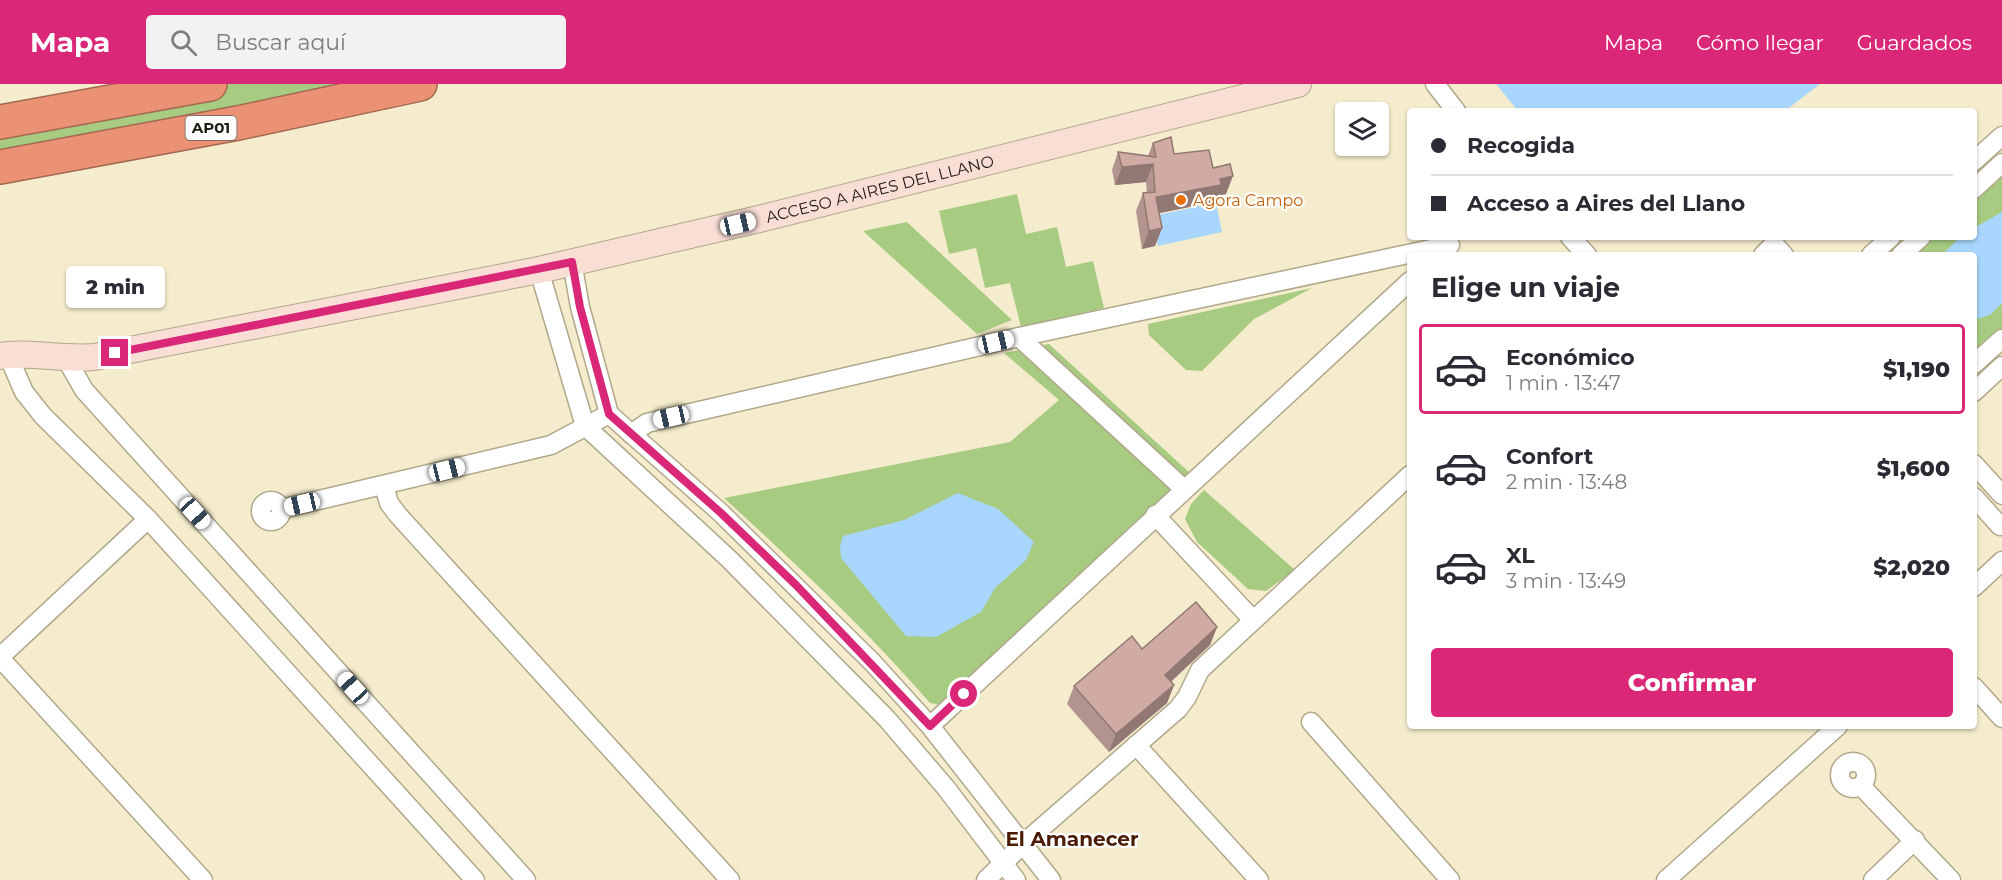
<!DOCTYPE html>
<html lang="es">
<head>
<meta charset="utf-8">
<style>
  :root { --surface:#fff; --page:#f2f2f3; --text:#2b2b33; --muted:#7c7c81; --line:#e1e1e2; --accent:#db2777 }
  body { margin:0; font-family:Montserrat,sans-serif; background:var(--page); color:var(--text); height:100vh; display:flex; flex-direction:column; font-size:22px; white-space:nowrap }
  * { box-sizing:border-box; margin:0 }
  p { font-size:20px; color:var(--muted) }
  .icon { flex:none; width:33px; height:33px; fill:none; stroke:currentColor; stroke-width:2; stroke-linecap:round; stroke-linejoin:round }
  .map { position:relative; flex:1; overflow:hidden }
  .details { position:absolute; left:1407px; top:168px; width:570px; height:477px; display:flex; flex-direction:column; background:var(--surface); border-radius:6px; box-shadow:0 2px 4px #0004 }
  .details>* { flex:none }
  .top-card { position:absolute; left:1407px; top:24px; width:570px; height:132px; border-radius:6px; box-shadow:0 2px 4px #0004; display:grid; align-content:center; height:132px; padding:0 24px; background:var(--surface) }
  .controls { position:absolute; left:1335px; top:18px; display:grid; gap:12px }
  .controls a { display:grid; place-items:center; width:54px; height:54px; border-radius:6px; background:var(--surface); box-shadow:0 2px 4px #0004; font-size:30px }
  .end { position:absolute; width:27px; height:27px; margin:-14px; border:8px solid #db2777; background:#fff; box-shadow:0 0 0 3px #fff }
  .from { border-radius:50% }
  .bubble { position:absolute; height:42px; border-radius:6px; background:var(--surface); box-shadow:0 2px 4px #0004; font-size:20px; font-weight:800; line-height:42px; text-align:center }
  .car { position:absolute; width:18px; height:36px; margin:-18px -9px; border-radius:8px; box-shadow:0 0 4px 2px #0007; background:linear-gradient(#fff 24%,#345 0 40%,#fff 0 76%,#345 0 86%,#fff 0) }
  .top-card b { display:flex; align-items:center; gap:21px; height:57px; font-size:22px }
  .top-card b+b { border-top:2px solid var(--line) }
  .top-card i { width:15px; height:15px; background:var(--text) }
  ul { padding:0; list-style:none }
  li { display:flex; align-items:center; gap:18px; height:90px; margin:0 12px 9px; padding:0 12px; border:3px solid transparent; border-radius:6px }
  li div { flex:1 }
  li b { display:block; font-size:22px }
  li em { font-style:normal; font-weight:800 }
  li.selected { border-color:var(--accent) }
  li>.icon { width:54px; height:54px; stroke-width:1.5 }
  h2 { padding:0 24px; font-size:27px; line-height:72px }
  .primary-button { display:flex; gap:12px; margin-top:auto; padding:12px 24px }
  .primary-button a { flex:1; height:69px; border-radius:6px; background:var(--accent); color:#fff; font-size:24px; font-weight:800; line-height:69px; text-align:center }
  header { display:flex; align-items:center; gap:36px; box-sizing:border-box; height:84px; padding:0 30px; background:var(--accent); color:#fff }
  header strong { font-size:28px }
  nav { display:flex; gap:33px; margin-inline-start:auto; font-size:21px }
  .search { width:420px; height:54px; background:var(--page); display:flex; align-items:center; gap:15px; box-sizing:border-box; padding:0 21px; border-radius:6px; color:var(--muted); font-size:22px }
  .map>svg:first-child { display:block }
</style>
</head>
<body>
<header>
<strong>Mapa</strong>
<div class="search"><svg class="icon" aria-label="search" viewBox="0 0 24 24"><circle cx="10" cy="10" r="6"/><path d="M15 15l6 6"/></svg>Buscar aquí</div>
<nav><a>Mapa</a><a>Cómo llegar</a><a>Guardados</a></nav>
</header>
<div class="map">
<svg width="2002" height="796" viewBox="0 0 2002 796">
  <rect width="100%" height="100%" fill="#f4eccc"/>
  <g fill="#a6cb81">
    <path d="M210,0H420L0,83V38Z"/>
    <path d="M2002,92V244L1974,270V171H1914L1934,153H1974V117Z"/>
    <path d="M1017,110L1026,150L1057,143L1066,183L1093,177L1104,224L1021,243L1010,199L985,204L976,164L949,170L939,127Z"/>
    <path d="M907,138L1012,236L977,250L863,147Z"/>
    <path d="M1312,204L1254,235L1202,287L1186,286L1149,251L1148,240Z"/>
    <path d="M1049,260L1191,390L941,621L930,619C866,545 796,480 724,414L1010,358L1059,316L1004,269Z"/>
    <path d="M1204,406L1295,486L1266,507L1248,505L1197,458L1185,435L1191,420Z"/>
  </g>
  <g fill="#a8d6fc">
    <path d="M1496,0H1820L1785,27H1518Z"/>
    <path d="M1216,119L1222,148L1158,162L1152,132Z"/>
    <path d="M2002,128V219L1990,231L1974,236V171H1942L1960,153H1974V144Z"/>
    <path d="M958,409L998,425L1034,458L1026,476L995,504L981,528L936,553L906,552L841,474L840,462L843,452L904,436Z"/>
  </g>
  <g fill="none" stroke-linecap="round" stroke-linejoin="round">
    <defs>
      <g id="street">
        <path d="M1435,0L1456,27"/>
        <path d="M1974,77L2002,52"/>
        <path d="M1974,105L2002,79"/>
        <path d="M1570,153L1587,171"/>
        <path d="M1763,171L1774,160L1784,171"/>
        <path d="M1871,171L1891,153"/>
        <path d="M1901,171L1921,153"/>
        <path d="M572,178L580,223L609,330L721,429L872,578L930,642L1051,796"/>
        <path d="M539,186L585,342L729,475L887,635L946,704L1016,796"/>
        <path d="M1019,253L1184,405"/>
        <path d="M8,271L24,308L43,332L148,435L475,796"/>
        <path d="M67,276L84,306L526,796"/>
        <path d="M1974,280L2002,255"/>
        <path d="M1974,308L2002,282"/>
        <path d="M631,350L647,339L1019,253L1450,161"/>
        <path d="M1974,380L2002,411"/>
        <path d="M384,402L389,419L398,431L730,796"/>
        <path d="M1974,413L2000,442L2002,440"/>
        <circle cx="271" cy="427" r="10"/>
        <path d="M281,425L551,361L609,330"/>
        <path d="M1155,431L1253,536"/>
        <path d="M1974,503L2002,477"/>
        <path d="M0,573L148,435"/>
        <path d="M0,574L203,796"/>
        <path d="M1974,603L2002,634"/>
        <path d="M1311,638L1450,796"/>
        <path d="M930,642L1410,197"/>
        <path d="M1136,661L1259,796"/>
        <circle cx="1853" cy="691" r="13"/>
        <path d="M1861,702L1951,796"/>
        <path d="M986,796L1024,759L1178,625L1187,613L1200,586L1410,391"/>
        <path d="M1666,796L1838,642"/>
        <path d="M1873,796L1915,756"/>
      </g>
      <g id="secondary">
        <path id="s1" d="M0,272C31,267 62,276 94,273L539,186L759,135L1298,0"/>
      </g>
      <g id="highway">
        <path d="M0,38L210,0"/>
        <path d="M0,83L238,39L420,0"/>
      </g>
    </defs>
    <use href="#street" stroke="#b0a88a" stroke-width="21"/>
    <use href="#secondary" stroke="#b0a88a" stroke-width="28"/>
    <use href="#highway" stroke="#a36851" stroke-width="36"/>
    <use href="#street" stroke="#fff" stroke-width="18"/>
    <use href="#secondary" stroke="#f9ded6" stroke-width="26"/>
    <use href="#highway" stroke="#eb9275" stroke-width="33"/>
  </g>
  <g fill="#b2938d">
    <path d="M1153,59L1174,70L1213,84L1226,110L1216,112L1214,118L1159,129L1162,144L1155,162L1142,165L1136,127L1143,109H1147L1146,98L1115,101L1112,86L1118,68L1148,72Z"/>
    <path d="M1217,543L1210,561L1171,598L1174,601L1167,619L1109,668L1067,620L1074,602Z"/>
  </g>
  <g fill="#917873">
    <path d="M1153,80L1146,98L1115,101L1122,83Z"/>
    <path d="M1233,92L1226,110L1216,112L1214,118L1150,131L1156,113L1220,95Z"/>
    <path d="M1162,144L1155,162L1142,165L1149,147Z"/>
    <path d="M1217,543L1210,561L1158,609L1165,591Z"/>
    <path d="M1174,601L1167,619L1109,668L1116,650Z"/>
  </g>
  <g fill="#cfaba4" stroke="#917873" stroke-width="1.5">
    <path d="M1171,53L1174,70L1209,66L1213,84L1230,80L1233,92L1220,95L1221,101L1156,113L1162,144L1149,147L1143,109L1155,108L1153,80L1122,83L1118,68L1156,73L1153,59Z"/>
    <path d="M1196,518L1217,543L1165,591L1174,601L1116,650L1074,602L1132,552L1142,565Z"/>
  </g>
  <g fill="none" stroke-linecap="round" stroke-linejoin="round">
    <path stroke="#db2777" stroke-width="8" d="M115,269L572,178L580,223L609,330L721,429L796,501L930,642L964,610"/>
  </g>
  <circle fill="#e8710a" stroke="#fff" stroke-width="2" cx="1181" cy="116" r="6"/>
  <g text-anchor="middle" stroke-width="4.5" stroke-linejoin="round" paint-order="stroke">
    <rect fill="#fff" stroke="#625f57" stroke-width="1.5" x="185.5" y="32" width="51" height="24" rx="4.5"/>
    <g font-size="15" font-weight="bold" fill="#1e1b0f">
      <text x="211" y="49">AP01</text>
    </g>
    <g font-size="16" fill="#1e1b0f" stroke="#fff">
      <text dy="6" stroke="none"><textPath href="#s1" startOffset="898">ACCESO A AIRES DEL LLANO</textPath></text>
    </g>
    <g font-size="16" fill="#c56008" stroke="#fff" text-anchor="start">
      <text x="1193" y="122">Agora Campo</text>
    </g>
    <g font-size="20" font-weight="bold" fill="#4a1a03" stroke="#fff">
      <text x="1072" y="762">El Amanecer</text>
    </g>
  </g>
</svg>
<div class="controls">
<a><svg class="icon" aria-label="layers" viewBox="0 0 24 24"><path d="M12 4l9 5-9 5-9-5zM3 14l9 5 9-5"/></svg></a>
</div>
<i class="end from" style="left:964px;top:610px"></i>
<i class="end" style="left:115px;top:269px"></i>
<div class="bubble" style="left:66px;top:182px;width:99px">2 min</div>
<i class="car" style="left:738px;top:140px;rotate:77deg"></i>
<i class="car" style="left:996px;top:258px;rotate:77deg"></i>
<i class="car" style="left:671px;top:333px;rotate:257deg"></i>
<i class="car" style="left:447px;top:386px;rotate:76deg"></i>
<i class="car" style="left:302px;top:420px;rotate:257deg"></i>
<i class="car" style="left:195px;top:429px;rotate:138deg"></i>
<i class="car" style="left:353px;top:604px;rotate:318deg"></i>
<div class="top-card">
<b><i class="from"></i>Recogida</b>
<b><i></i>Acceso a Aires del Llano</b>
</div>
<section class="details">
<h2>Elige un viaje</h2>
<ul>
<li class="selected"><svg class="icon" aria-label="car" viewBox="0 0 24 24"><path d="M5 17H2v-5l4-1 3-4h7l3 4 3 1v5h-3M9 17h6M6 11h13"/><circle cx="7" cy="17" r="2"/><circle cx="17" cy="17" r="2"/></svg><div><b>Económico</b><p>1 min · 13:47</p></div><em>$1,190</em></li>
<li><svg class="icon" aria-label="car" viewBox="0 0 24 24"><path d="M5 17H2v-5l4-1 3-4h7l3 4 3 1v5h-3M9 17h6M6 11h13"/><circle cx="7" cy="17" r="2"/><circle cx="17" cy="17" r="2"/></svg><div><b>Confort</b><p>2 min · 13:48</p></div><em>$1,600</em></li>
<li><svg class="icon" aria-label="car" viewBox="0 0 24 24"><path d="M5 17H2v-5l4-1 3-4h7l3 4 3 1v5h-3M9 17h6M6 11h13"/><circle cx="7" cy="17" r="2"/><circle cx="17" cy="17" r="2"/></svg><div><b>XL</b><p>3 min · 13:49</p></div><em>$2,020</em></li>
</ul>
<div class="primary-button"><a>Confirmar</a></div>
</section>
</div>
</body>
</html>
